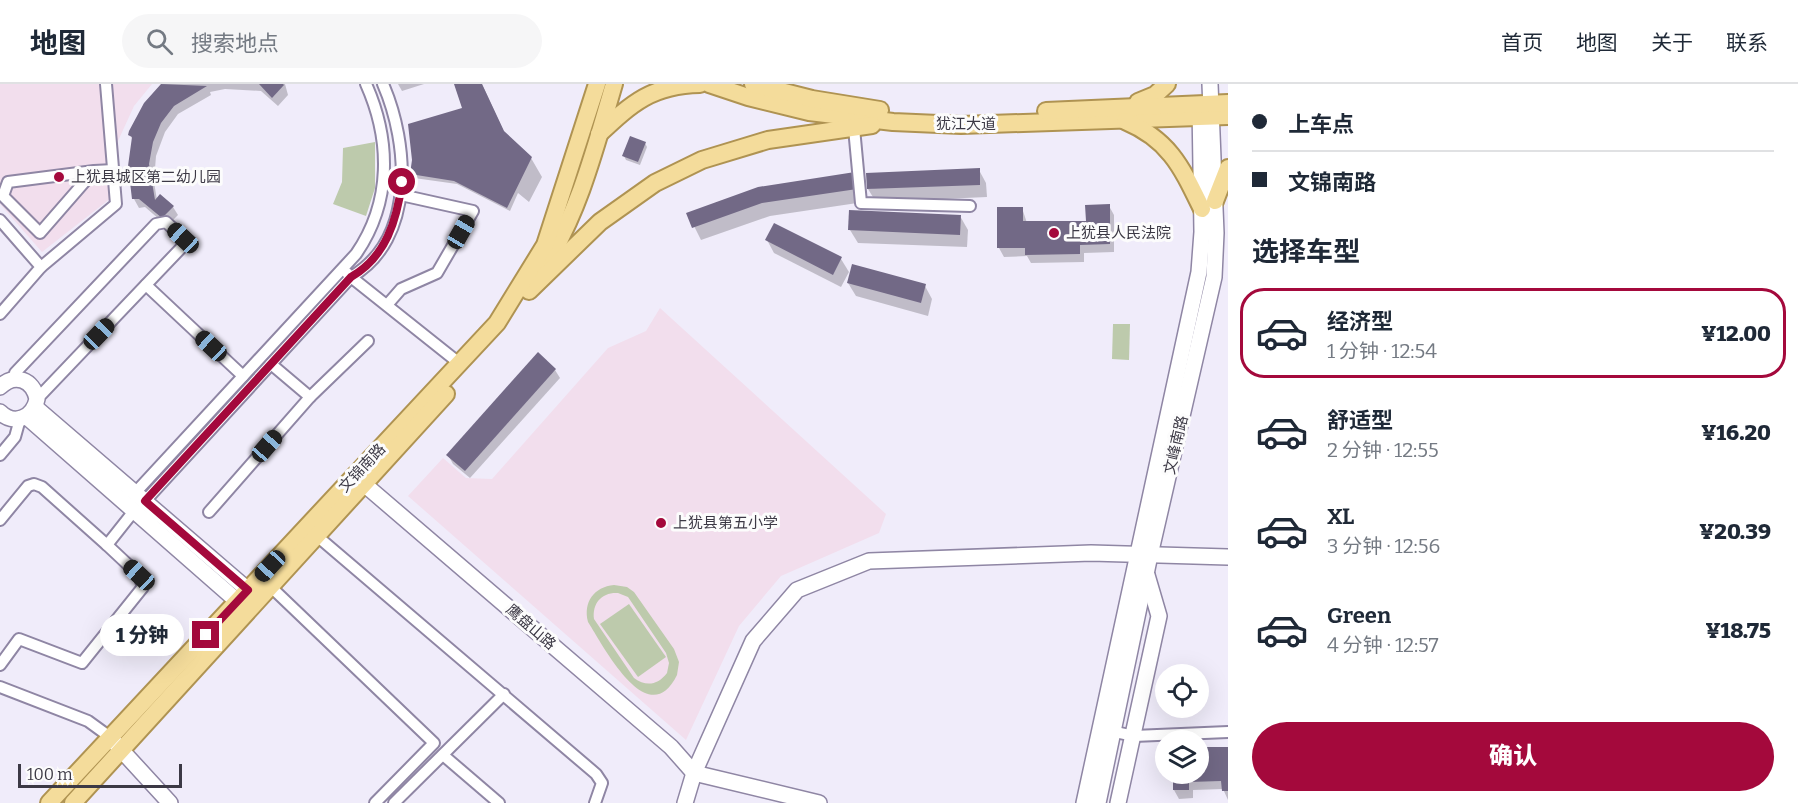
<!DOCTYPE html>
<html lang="zh">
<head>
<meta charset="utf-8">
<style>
  :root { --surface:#fff; --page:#f6f6f7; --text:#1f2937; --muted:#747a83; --line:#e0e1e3; --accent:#a4093c }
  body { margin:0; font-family:Bitter,"Noto Sans SC",serif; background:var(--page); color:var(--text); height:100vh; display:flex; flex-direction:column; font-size:22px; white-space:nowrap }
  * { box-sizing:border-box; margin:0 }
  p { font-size:20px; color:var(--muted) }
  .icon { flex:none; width:33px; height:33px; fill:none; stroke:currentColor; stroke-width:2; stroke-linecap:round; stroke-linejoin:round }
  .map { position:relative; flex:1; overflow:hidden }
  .sheet { display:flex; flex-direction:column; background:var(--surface); width:570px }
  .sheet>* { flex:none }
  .banner { display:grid; align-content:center; height:132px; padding:0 24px; background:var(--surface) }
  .buttons { position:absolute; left:1155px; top:580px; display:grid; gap:12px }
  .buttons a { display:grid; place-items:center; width:54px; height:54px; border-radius:50%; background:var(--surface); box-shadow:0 6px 24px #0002; font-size:30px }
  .scale { position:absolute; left:18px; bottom:15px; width:164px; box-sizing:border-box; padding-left:6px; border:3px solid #3c3945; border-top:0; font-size:16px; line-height:21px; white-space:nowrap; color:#3c3945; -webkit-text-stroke:4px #fcfcfc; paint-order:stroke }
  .end { position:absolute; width:27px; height:27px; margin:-14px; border:8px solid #a4093c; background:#fff; box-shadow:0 0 0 3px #fff }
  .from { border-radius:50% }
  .bubble { position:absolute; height:42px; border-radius:21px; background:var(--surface); box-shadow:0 6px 24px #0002; font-size:20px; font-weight:800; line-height:42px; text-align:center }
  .car { position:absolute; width:18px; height:36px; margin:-18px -9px; border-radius:8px; box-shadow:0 0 4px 2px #0007; background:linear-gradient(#222 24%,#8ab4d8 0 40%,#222 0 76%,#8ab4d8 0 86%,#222 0) }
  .banner b { display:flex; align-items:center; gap:21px; height:57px; font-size:22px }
  .banner b+b { border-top:2px solid var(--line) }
  .banner i { width:15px; height:15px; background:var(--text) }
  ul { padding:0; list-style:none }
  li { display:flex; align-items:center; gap:18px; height:90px; margin:0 12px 9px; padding:0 12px; border:3px solid transparent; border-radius:24px }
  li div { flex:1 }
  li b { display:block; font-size:22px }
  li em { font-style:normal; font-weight:800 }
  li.on { border-color:var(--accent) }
  li>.icon { width:54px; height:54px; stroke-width:1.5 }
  h2 { padding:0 24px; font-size:27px; line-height:72px }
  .button { display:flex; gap:12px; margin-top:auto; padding:12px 24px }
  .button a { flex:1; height:69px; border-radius:36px; background:var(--accent); color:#fff; font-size:24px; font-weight:800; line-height:69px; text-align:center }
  header { display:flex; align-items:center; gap:36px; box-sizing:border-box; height:84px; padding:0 30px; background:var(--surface); border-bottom:2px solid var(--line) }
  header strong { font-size:28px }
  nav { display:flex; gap:33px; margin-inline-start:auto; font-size:21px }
  .search { width:420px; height:54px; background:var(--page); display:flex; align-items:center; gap:15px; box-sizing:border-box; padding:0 21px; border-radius:33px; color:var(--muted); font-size:22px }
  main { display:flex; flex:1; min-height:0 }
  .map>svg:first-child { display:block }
</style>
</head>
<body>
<header>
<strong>地图</strong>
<div class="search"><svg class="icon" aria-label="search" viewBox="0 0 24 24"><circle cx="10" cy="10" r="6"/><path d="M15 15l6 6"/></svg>搜索地点</div>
<nav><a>首页</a><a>地图</a><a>关于</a><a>联系</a></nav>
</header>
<main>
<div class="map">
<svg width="1228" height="719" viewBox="0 0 1228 719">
  <rect width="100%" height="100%" fill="#f0ecfa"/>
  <g fill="#f2deed">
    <path d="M0,0H152L134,22L118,57L120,107L42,168L0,120Z"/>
    <path d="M660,224L886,430L879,449L781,492L739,542L686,656L408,412L443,374L466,394L492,395L608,264L646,247Z"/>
  </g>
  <g fill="#bdcaac" fill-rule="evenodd">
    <path d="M375,58V104L366,132L333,120L342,98L343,64Z"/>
    <path d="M1113,240H1130L1129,276L1112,275Z"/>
    <path d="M614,501L627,503L634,508L674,565L679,578L677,591C648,650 603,561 588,538C583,518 594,503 614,501ZM618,509L628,513L666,569L669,579L667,589C658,601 646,603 634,594L594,535C592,519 602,508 618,509Z"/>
    <path d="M629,520L666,573L638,593L600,540Z"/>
  </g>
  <g fill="#0003">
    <path d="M164,0H285L288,11L278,22L261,7L225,5L210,8L211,11L178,30L165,48L156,72L154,98L157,116L173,123L178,131L167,142L145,123L139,124L134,115L133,56L130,51L157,5Z"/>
    <path d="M398,0H424L402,7Z"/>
    <path d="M457,0H482L505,50L531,74L542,93L529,118L518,109L510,127L457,100L414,94L412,90L464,25Z"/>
    <path d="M645,59L647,63L640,81L626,76L624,72Z"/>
    <path d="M979,86L986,99L987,113L876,118L868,105Z"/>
    <path d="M854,90L864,118L770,132L701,156L688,130Z"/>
    <path d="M1109,122L1114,131V168L1084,169V178L1031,179L1027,172L1004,173L999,164L1022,124L1027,139L1087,138Z"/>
    <path d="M960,132L968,146L967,163L858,159L850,146Z"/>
    <path d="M767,156L841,175L849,188L841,203L774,169Z"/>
    <path d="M848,199L925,202L932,215L928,232L856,212Z"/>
    <path d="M555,286L560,294L470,394L453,380L448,371Z"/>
    <path d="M1228,664V716L1223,705L1193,706V714L1179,715L1174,706V690H1198V665Z"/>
  </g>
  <g fill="#726986">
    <path d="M161,0L207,2L174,22L161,39L153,58L149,80L155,116L160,110L174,122L162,134L139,115H132L128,82L132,53L128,51L129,47L144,19Z"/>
    <path d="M259,0H283L284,1L272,14Z"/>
    <path d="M454,0H482L504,47L532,73L507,124L454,97L410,90L412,76L408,40L462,24Z"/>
    <path d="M630,52L646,58L638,78L622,72Z"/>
    <path d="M980,84V101L867,105L866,89Z"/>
    <path d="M855,88L857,105L762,119L692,144L686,129L758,103Z"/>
    <path d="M1110,120V160L1080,161V170L1025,171V164H997V123H1023V137H1086L1085,121Z"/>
    <path d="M849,126L961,131L960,151L848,146Z"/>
    <path d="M774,139L842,173L833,191L765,156Z"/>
    <path d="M852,180L926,200L921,219L847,199Z"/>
    <path d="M538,268L556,285L465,387L446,371Z"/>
    <path d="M1198,663H1228V707H1222L1221,697L1189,698V706H1173V690H1198Z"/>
  </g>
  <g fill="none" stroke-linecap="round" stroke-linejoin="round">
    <defs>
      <g id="street">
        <path d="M854,44L861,119L970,122"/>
        <path d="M94,87L8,98L3,112L40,149L94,87L114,86"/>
        <path d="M0,136L41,183L0,230"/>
        <path d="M41,183L116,120L106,0"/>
        <path d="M347,189L351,193C416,155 409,60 383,0"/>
        <path d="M146,201L243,292"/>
        <path d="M387,221L401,205L437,189L473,127L401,111"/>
        <path d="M15,295V289L156,140L166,138L183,154L182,163L37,315"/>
        <path d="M310,313L368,257"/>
        <path d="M0,371L15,353L20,335"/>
        <path d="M135,409L356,170C392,118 391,56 366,0"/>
        <path d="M145,417L351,193L459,279"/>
        <path d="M209,428L310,313L271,280"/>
        <path d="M0,436L28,402L34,400L42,403L107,461L134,427"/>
        <path d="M317,452L596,690L602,699L595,719"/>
        <path d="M271,503L434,659L375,719"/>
        <path d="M0,581L19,555L82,579L143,503L139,491L107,461"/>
        <path d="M0,603L88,637L110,653"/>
        <path d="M1106,646L1134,652L1228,648"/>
        <path d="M443,671L499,719"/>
        <path d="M394,719L504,610"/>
      </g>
      <g id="secondary">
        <path d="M0,303C15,288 33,296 37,315C33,334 14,342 0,328"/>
        <path d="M35,323L248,506"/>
        <path d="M27,333L237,517"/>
        <path d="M364,400L671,663L694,689L819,719"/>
        <path d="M114,658L170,719"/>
        <path d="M685,719L694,689L753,557L797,506L869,477L1091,469L1228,473"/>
        <path d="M1084,719L1199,188L1202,148L1200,21"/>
        <path d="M1098,719L1150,471L1214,193L1216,149L1210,0"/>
        <path d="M1118,719L1159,532L1147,491"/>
      </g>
      <g id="primary">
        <path d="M709,0L748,13L809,28L893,38L961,41L1228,32"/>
        <path d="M753,0L812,15L880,26"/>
        <path d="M1138,18L1155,11L1167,0"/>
        <path d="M1046,27L1228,19"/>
        <path d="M1125,37C1170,56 1182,84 1202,125"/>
        <path d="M599,50C632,19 652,1 700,0"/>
        <path d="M1215,117L1228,84"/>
        <path d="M544,183C579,129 596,61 614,0"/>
        <path d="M529,207L600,138L655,99L702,76L768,56L872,41"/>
        <path d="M49,719L497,239L545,161L597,0"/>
        <path d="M73,719L446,310"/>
      </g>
    </defs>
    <use href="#street" stroke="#8f86a4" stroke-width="14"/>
    <use href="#secondary" stroke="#8f86a4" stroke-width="18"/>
    <use href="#primary" stroke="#af9352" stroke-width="20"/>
    <use href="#street" stroke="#fff" stroke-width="10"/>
    <use href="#secondary" stroke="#fff" stroke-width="15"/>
    <use href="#primary" stroke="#f4dc9b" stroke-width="16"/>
  </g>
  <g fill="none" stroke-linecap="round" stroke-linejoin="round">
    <path stroke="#a4093c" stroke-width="8" d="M206,551L248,506L145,417L351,193C386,173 397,136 402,98"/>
  </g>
  <g fill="#a4093c" stroke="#fcfcfc" stroke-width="2">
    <circle cx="59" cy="93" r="6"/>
    <circle cx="1054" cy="149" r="6"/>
    <circle cx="661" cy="439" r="6"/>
  </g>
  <g text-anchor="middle" stroke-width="6" stroke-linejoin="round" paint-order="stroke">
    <g font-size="15" fill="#3c3945" stroke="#fcfcfc">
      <text x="966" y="45">犹江大道</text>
      <text transform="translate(1176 361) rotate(-77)" y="5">文峰南路</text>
      <text transform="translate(362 384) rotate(-47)" y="5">文锦南路</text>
      <text transform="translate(531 543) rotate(41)" y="5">鹰盘山路</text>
    </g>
    <g font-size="15" fill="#3c3945" stroke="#fcfcfc" text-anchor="start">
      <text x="71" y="98">上犹县城区第二幼儿园</text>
      <text x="1066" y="154">上犹县人民法院</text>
      <text x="673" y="444">上犹县第五小学</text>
    </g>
  </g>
</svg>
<div class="buttons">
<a><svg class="icon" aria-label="locate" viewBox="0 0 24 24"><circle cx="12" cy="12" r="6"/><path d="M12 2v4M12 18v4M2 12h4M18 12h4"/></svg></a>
<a><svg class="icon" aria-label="layers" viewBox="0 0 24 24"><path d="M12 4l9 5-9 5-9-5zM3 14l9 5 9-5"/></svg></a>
</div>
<div class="scale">100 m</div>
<i class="end from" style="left:402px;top:98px"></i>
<i class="end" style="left:206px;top:551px"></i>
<div class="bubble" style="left:100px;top:530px;width:84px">1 分钟</div>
<i class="car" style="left:461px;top:148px;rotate:30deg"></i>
<i class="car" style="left:183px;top:154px;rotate:313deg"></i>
<i class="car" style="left:99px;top:250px;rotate:44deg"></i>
<i class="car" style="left:211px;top:262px;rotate:313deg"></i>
<i class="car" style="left:267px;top:362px;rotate:41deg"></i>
<i class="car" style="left:270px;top:482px;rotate:223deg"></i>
<i class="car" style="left:139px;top:491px;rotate:313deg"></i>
</div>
<section class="sheet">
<div class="banner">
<b><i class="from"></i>上车点</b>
<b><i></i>文锦南路</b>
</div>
<h2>选择车型</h2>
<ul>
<li class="on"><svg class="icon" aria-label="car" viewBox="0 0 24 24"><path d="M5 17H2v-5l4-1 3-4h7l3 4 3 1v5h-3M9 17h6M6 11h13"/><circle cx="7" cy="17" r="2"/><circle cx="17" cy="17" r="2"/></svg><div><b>经济型</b><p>1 分钟 · 12:54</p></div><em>¥12.00</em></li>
<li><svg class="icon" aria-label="car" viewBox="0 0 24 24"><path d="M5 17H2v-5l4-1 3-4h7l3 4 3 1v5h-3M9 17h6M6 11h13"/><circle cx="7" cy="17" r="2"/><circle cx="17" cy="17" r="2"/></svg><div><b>舒适型</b><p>2 分钟 · 12:55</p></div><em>¥16.20</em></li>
<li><svg class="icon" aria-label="car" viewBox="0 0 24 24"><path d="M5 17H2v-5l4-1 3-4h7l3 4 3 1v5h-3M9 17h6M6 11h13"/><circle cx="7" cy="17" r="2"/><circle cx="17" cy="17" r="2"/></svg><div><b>XL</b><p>3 分钟 · 12:56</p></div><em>¥20.39</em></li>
<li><svg class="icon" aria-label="car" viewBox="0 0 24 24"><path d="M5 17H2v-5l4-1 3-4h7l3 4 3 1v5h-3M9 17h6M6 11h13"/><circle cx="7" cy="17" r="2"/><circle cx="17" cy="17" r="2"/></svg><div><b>Green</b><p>4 分钟 · 12:57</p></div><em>¥18.75</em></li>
</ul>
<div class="button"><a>确认</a></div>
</section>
</main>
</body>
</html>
